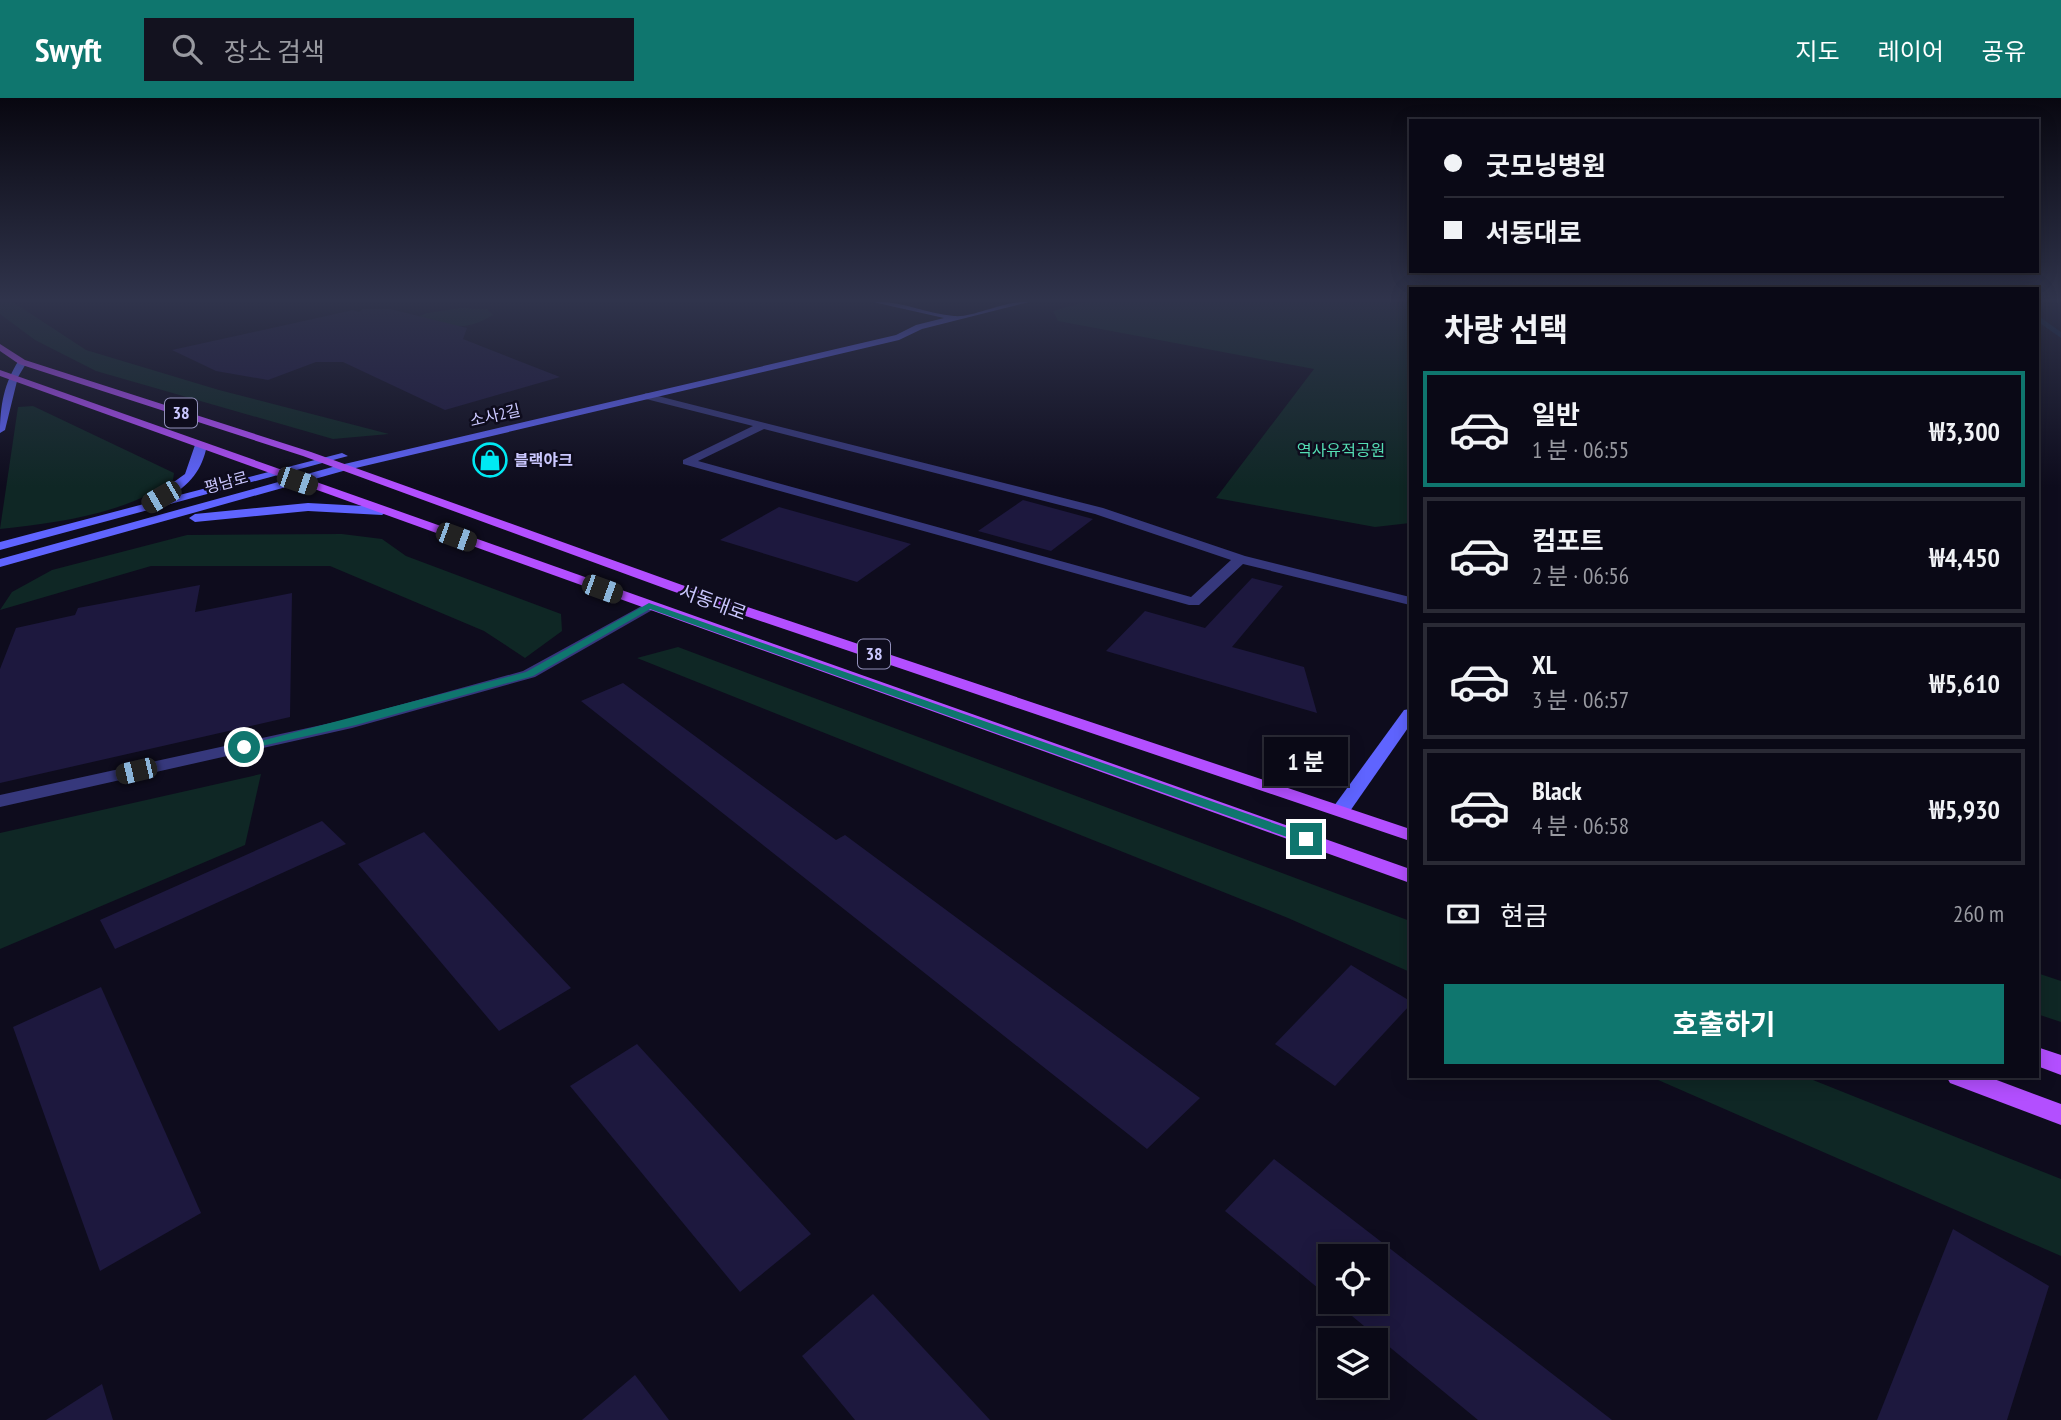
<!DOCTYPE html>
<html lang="ko">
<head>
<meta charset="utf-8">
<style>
  :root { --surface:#0a0916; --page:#13121f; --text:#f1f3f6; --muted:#999aa1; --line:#2a2a35; --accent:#0f766e }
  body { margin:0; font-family:"PT Sans Narrow","Noto Sans KR",sans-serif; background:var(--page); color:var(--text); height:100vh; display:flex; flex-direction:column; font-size:26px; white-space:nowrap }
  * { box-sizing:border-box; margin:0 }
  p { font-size:23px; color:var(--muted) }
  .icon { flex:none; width:38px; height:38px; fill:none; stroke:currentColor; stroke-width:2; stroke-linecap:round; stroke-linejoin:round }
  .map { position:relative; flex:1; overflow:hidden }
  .panel { position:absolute; left:1409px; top:189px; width:630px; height:791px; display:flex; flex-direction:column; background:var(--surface); border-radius:0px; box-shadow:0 4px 18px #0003,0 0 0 2px var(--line) }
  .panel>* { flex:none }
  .hud { position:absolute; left:1409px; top:21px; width:630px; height:154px; border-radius:0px; box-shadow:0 4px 18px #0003,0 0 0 2px var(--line); display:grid; align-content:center; height:154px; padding:0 35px; background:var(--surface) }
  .buttons { position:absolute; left:1318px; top:1146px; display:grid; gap:14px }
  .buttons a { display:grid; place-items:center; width:70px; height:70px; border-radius:0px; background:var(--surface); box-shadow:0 4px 18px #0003,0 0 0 2px var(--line); font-size:35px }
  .end { position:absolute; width:32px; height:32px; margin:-16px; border:9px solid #0f766e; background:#fff; box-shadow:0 0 0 4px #fff }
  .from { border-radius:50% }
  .bubble { position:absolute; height:49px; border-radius:0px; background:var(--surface); box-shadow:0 4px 18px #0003,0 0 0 2px var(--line); font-size:23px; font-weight:700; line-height:49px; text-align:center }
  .car { position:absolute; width:21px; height:42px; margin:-21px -10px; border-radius:9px; box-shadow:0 0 5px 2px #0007; background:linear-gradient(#222 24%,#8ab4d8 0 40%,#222 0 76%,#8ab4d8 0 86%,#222 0) }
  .hud b { display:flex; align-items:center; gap:24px; height:66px; font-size:26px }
  .hud b+b { border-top:2px solid var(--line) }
  .hud i { width:18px; height:18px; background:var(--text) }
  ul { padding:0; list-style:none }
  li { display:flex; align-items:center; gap:21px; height:116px; margin:0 14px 10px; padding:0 21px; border:4px solid var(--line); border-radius:0px }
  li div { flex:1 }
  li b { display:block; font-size:26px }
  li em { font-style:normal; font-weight:700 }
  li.current { border-color:var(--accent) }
  li>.icon { width:63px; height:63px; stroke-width:1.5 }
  h2 { padding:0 35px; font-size:32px; line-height:84px }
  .pay { display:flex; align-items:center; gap:18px; height:77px; padding:0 35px; font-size:26px }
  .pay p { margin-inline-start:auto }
  .cta { display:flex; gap:14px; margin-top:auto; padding:14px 35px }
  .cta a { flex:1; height:80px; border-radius:0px; background:var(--accent); color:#fff; font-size:28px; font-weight:700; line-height:80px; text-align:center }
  header { display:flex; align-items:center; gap:42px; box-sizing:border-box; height:98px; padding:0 35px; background:var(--accent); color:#fff }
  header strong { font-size:33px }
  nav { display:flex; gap:38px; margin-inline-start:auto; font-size:24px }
  .search { width:490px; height:63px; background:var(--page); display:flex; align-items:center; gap:18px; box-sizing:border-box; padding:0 24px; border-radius:0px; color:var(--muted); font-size:26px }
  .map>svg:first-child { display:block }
</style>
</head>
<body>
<header>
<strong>Swyft</strong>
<div class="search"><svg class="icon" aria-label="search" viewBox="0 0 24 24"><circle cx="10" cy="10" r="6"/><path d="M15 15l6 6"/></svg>장소 검색</div>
<nav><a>지도</a><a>레이어</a><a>공유</a></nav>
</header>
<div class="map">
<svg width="2061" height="1322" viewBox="0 0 2061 1322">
  <rect width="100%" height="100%" fill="#0e0c1d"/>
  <g fill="#0f2725">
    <path d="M0,204H13L86,252L219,292L389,336L333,341L96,273L35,242L0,216Z"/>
    <path d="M1084,204H1410V425L1375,429L1216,400L1314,271L1058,223L1053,213Z"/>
    <path d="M461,210L487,211L493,217C466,234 444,230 417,219L427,215Z"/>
    <path d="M33,308L174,375L173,382C125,416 57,425 0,431L18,309Z"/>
    <path d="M342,436L382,441L406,458L561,516L562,533L525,560L484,533L330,468H151L0,512L12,494L52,472L187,437Z"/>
    <path d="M678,549L1410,823V874L1288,820L637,560Z"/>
    <path d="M261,676L245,747L0,851V735Z"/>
    <path d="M2037,875L2061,883V924L2037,916Z"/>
    <path d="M1649,978H1803L2061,1081V1158Z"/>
  </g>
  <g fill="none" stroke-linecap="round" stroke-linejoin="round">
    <path stroke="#0b2341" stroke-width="5" d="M2037,220L2061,237"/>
  </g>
  <g fill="#1d183e">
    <path d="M363,211H390L467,230L463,241L560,279L445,312L343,264H316L268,282L216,273L172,252L353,212L359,214Z"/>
    <path d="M1023,402L1093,421L1051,453L978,433Z"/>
    <path d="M779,409L911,446L857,484L720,442Z"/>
    <path d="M1252,480L1283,488L1232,549L1304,569L1317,615L1106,553L1145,513L1205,530Z"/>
    <path d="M200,487L195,514L292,495L290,619L0,685V571L16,530L75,517L78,510Z"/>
    <path d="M623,585L836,742L845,737L1200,1000L1147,1051L581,603Z"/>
    <path d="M322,723L346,746L115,851L100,822Z"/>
    <path d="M424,734L571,890L499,933L358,766Z"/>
    <path d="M1351,867L1410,903V907L1335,988L1275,946Z"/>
    <path d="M101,889L201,1115L100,1173L13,929Z"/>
    <path d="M637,946L811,1136L740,1194L570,988Z"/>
    <path d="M1274,1061L1612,1322H1478L1335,1204H1376V1158H1330V1200L1225,1113Z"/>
    <path d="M1953,1131L2049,1188L2007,1322H1877Z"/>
    <path d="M873,1196L990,1322H855L802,1258Z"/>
    <path d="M635,1277L669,1322H582Z"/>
    <path d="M102,1286L113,1322H46Z"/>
  </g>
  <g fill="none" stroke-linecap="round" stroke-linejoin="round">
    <g fill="#36387c" fill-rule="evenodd">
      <path d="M646,295L1103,410L1245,458L1410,499V507L1243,466L1199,507H1189L683,366V362L753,328L642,300L641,298ZM764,331L1095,416L1231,462L1191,499L698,363Z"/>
      <path d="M649,504L656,508L654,511L535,579L352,630L0,709V697L349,621L523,573Z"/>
    </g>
    <g fill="#5f64ff" fill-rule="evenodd">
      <path d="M873,204C900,202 927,216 954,218C974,220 1004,202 1029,204L922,231L899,242L343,373L0,469V461L336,368L896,237L916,227L944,220Z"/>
      <path d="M19,262L27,264L18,279L5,332L0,335C0,308 4,285 19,262Z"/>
      <path d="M201,344L207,347C202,373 190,386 168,400L342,355L348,358L0,452V444L159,402L155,399L157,396L185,376L195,347Z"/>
      <path d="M308,405L382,409L388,413L382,417L308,413L195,424L189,420L195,416Z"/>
      <path d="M1410,611V627L1348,716H1334L1332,712L1334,708L1404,612Z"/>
    </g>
    <g fill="#b34fff" fill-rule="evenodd">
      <path d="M0,246L25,262L311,354L682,487L1410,731V743L672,493L303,358L19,266L0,253Z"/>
      <path d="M0,272L1410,771V785L0,278Z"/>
      <path d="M2037,949L2061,957V977L2037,968Z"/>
      <path d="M1946,978H1986L2061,1006V1027L1950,985Z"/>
    </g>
  </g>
  <linearGradient id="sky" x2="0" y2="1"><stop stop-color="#080710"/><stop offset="0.52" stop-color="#30344c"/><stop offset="1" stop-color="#30344c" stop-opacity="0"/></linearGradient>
  <rect width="2061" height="389" fill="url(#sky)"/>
  <path fill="#0f766e" d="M649,505L1310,738L1312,741L1301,744L650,511L533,578L356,627L244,652L238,649L526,574Z"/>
  <defs>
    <symbol id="shop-ring" viewBox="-11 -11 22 22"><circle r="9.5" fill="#0e0c1d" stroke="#00e9f3" stroke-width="1.5"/><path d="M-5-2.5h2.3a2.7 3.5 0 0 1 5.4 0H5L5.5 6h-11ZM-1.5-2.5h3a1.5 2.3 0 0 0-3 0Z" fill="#00e9f3"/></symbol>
  </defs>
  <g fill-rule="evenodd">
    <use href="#shop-ring" x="471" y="343" width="38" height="38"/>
  </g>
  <g text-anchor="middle" stroke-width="5" stroke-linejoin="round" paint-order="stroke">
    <g font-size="16" fill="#cbc8ff" stroke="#0e0c1d">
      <text transform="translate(495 317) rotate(-13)" y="6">소사2길</text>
      <text transform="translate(226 384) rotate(-15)" y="6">평남로</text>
    </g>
    <g font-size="16" fill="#55deb4" stroke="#0e0c1d">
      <text x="1341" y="358">역사유적공원</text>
    </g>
    <g font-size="16" font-weight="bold" fill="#cbc8ff" stroke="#0e0c1d" text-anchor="start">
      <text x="514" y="368">블랙야크</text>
    </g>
    <g fill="#0e0c1d" stroke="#9290bb" stroke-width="2">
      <rect x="165" y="300.5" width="32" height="29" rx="5"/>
      <rect x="858" y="541.5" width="32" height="29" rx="5"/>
    </g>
    <g font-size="18" font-weight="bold" fill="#cbc8ff">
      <text x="181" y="321">38</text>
      <text x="874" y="562">38</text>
    </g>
    <g font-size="19" fill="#cbc8ff" stroke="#0e0c1d">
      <text transform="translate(713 504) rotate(20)" y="7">서동대로</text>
    </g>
  </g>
</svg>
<div class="buttons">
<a><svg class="icon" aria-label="locate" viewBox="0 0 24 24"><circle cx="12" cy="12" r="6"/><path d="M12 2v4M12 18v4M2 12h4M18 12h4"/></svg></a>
<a><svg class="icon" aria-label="layers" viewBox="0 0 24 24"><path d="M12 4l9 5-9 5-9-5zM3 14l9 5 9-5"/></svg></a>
</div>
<i class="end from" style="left:244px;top:649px"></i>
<i class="end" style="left:1306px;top:741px"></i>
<div class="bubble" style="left:1264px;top:639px;width:84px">1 분</div>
<i class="car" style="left:297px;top:383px;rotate:109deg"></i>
<i class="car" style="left:161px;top:399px;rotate:240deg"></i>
<i class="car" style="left:456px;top:439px;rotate:110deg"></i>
<i class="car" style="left:602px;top:491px;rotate:110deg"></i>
<i class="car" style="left:136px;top:673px;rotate:257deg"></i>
<div class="hud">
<b><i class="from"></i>굿모닝병원</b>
<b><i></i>서동대로</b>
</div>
<section class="panel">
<h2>차량 선택</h2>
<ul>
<li class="current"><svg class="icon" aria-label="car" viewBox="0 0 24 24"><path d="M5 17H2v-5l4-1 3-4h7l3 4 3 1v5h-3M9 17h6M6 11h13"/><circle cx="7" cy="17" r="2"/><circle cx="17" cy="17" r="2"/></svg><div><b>일반</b><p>1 분 · 06:55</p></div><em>₩3,300</em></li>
<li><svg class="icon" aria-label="car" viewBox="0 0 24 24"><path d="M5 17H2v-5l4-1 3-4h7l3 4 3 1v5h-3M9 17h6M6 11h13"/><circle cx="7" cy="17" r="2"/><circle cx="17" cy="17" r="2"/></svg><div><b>컴포트</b><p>2 분 · 06:56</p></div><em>₩4,450</em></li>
<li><svg class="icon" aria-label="car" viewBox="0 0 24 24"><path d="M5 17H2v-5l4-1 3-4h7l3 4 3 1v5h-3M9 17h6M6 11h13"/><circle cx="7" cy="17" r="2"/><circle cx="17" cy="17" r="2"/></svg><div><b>XL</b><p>3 분 · 06:57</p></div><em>₩5,610</em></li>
<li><svg class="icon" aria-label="car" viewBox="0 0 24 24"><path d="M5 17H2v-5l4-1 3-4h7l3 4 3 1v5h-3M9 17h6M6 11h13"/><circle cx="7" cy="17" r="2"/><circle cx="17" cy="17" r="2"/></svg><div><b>Black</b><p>4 분 · 06:58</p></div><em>₩5,930</em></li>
</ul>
<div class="pay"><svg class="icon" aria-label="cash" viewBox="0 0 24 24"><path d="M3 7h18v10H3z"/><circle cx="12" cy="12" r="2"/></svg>현금<p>260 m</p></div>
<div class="cta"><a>호출하기</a></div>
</section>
</div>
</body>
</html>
